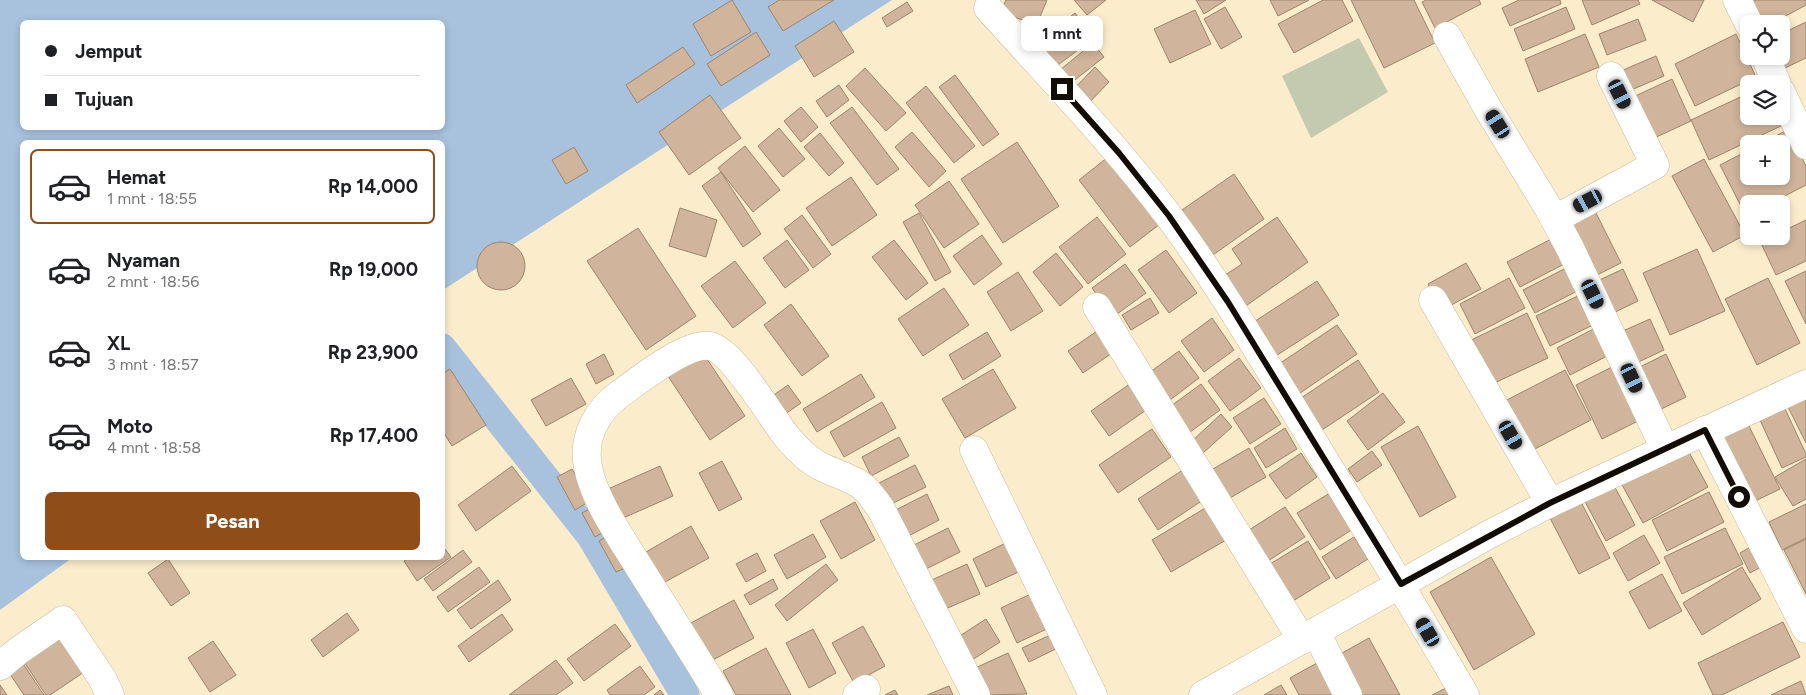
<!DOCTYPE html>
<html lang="id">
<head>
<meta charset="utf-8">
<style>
  :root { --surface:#fff; --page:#f6f6f6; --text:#202124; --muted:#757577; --line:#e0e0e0; --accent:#8f4e19 }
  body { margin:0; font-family:Figtree,sans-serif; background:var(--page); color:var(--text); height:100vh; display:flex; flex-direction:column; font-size:19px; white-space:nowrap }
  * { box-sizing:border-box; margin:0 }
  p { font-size:16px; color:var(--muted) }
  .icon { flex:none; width:28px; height:28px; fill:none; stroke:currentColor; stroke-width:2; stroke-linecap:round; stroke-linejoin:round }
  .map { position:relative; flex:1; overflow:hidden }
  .side { position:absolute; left:20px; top:140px; width:425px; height:420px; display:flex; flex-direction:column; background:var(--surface); border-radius:8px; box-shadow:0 2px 8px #0003 }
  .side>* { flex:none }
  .hud { position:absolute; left:20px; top:20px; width:425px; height:110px; border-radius:8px; box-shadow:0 2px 8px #0003; display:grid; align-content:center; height:110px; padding:0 25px; background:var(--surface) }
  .tools { position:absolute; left:1740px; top:15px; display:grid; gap:10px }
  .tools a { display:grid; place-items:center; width:50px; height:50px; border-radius:8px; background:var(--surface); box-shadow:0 2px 8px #0003; font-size:25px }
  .end { position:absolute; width:22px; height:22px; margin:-11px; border:6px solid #120d04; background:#fff; box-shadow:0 0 0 2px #fff }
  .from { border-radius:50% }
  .bubble { position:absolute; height:35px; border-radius:8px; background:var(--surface); box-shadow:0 2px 8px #0003; font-size:16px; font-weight:700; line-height:35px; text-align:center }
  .car { position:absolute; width:15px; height:30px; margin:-15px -8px; border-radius:6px; box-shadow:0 0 4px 1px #0007; background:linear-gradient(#222 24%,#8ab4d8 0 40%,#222 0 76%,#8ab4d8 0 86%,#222 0) }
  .hud b { display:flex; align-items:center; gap:18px; height:48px; font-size:19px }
  .hud b+b { border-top:1px solid var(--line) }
  .hud i { width:12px; height:12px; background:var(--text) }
  ul { padding:9px 0 0; list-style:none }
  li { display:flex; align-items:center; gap:15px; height:75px; margin:0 10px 8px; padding:0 15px; border:2px solid transparent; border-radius:8px }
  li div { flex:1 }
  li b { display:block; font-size:19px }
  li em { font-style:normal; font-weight:700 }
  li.selected { border-color:var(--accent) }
  li>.icon { width:45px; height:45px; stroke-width:1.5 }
  .button { display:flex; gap:10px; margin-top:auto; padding:10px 25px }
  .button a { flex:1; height:58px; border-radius:8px; background:var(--accent); color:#fff; font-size:20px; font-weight:700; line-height:58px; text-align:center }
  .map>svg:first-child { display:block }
</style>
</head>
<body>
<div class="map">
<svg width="1806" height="695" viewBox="0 0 1806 695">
  <rect width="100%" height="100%" fill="#fbedcc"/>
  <path fill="#c3caaf" d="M1359,38L1388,92L1311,138L1282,76Z"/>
  <path fill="#a8c2de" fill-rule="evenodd" d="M0,0H892L443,290L442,142H22V558H72L0,610ZM22,22H442V128H22Z"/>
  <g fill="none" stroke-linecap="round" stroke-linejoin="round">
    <path stroke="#a8c2de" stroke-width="29" d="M442,348L591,536L685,695"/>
  </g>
  <g fill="#d0b49c" stroke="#9c836c">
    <path d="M732,0L751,32L711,56L693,24Z"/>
    <path d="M779,0H834L783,31L768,7Z"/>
    <path d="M1006,0H1047L1036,26L1001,11Z"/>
    <path d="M1074,0H1106L1087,15Z"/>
    <path d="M1196,0H1226L1204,14Z"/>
    <path d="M1270,0H1309L1278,16Z"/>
    <path d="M1323,0H1342L1353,21L1294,53L1278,24Z"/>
    <path d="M1351,0H1414L1435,43L1384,68Z"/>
    <path d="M1426,0H1479L1481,4L1435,28L1422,2Z"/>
    <path d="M1519,0H1560L1561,4L1510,26L1502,8Z"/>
    <path d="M1582,0H1638L1640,4L1592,25Z"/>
    <path d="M1652,0H1704L1693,22Z"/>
    <path d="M1756,0H1806V5L1771,24H1760L1749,3Z"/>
    <path d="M907,2L913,11L887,27L882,18Z"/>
    <path d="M1225,7L1242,37L1221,49L1204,19Z"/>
    <path d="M1566,7L1575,29L1523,51L1514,29Z"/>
    <path d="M1195,10L1211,44L1170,63L1154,29Z"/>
    <path d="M1075,13L1094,38L1054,68L1035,44Z"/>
    <path d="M1638,19L1646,40L1607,55L1599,34Z"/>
    <path d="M834,21L854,52L814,77L795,46Z"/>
    <path d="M1806,22V58L1785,68L1780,56H1781V34Z"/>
    <path d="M756,32L770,55L721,86L707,64Z"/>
    <path d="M1585,34L1599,67L1538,92L1525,59Z"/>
    <path d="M1736,34L1756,77L1695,106L1675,64Z"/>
    <path d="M1093,43L1104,57L1066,87L1055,74Z"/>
    <path d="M683,47L695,64L637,103L626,85Z"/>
    <path d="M1656,56L1664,76L1624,93L1616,73Z"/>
    <path d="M1095,67L1109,82L1084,108L1069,94Z"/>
    <path d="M865,68L906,113L886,131L846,86Z"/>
    <path d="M955,75L999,134L983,146L939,87Z"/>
    <path d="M1672,79L1691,121L1650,140L1631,98Z"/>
    <path d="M839,85L849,100L827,117L816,101Z"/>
    <path d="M926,86L975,146L954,163L906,103Z"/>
    <path d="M1749,93V116H1779L1783,125L1709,160L1691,120Z"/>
    <path d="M710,95L741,138L689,175L659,132Z"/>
    <path d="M801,107L818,127L801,142L784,121Z"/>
    <path d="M852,107L899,169L877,185L830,123Z"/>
    <path d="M779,128L805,159L783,177L758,146Z"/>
    <path d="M1787,130L1806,166V185L1769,204H1749V214L1746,216L1720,165L1749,150V176H1781V144H1761Z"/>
    <path d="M912,132L946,171L929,187L895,147Z"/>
    <path d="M820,133L844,163L829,176L804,147Z"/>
    <path d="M1017,142L1059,206L1003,243L961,179Z"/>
    <path d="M745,146L780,190L753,212L718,168Z"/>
    <path d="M574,147L588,171L566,184L552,160Z"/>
    <path d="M1108,157L1160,224L1130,247L1079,180Z"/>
    <path d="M1704,159L1745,235L1713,252L1672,176Z"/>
    <path d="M721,172L761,234L743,247L702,186Z"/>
    <path d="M1234,174L1264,219L1210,257L1179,212Z"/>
    <path d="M851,177L877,215L832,246L806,208Z"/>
    <path d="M949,181L979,224L944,248L915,205Z"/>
    <path d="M1593,207L1621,263L1589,279L1561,222Z"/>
    <path d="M680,208L717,220L706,257L669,246Z"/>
    <path d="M919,213L951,272L935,281L903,222Z"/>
    <path d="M802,215L831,254L813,268L784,229Z"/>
    <path d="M1097,217L1126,254L1088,284L1059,247Z"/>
    <path d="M1277,217L1308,262L1243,308L1222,277L1242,264L1232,249Z"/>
    <path d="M1806,220V261L1776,275L1760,241L1771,236H1781V232Z"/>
    <path d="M638,228L696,316L646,350L587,261Z"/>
    <path d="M982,235L1002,264L974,285L953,256Z"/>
    <path d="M1557,236L1570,261L1520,287L1507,262Z"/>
    <path d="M787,240L809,270L785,288L763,258Z"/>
    <path d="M894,240L928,283L906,300L872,257Z"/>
    <circle cx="501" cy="266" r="24"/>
    <path d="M1697,249L1725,311L1670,335L1643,273Z"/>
    <path d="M1166,250L1197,293L1169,313L1138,270Z"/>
    <path d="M1056,253L1083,287L1060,306L1033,272Z"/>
    <path d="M735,261L766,303L733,328L701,286Z"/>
    <path d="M1466,263L1481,289L1442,310L1428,284Z"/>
    <path d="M1125,264L1146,293L1113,317L1092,288Z"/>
    <path d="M1570,266L1581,289L1535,313L1523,290Z"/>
    <path d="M1623,269L1638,301L1607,316L1591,284Z"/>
    <path d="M1806,271V324L1785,281Z"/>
    <path d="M1018,272L1043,311L1011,331L987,292Z"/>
    <path d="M1509,278L1525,308L1475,334L1460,304Z"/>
    <path d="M1768,278L1800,343L1757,365L1725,299Z"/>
    <path d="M1317,281L1339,315L1268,361L1246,327Z"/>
    <path d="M944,288L969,325L923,356L898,319Z"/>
    <path d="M1584,293L1599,322L1550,346L1536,316Z"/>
    <path d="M1150,298L1159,313L1131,330L1122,315Z"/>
    <path d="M791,304L829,356L802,376L764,325Z"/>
    <path d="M1527,313L1548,358L1488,386L1467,342Z"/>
    <path d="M1212,318L1234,350L1204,372L1181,341Z"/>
    <path d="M1650,319L1664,350L1630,366L1616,334Z"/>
    <path d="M1603,324L1617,351L1570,375L1557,348Z"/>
    <path d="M1337,325L1357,354L1290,400L1270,370Z"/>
    <path d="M1100,329L1115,351L1083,373L1068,351Z"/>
    <path d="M987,332L1001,356L963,380L949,355Z"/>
    <path d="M701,350L745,416L710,440L666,373Z"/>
    <path d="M1179,351L1199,378L1166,403L1146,375Z"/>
    <path d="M604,354L614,374L596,384L586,364Z"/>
    <path d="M1666,354L1686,397L1653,413L1632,371Z"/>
    <path d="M1239,358L1261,388L1230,411L1208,381Z"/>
    <path d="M1358,360L1379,392L1313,436L1292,404Z"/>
    <path d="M1620,363L1646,417L1602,439L1576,385Z"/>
    <path d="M450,369L486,425L452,446L442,430V374Z"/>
    <path d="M993,369L1016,408L965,438L942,399Z"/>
    <path d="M1565,370L1591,420L1527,453L1501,403Z"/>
    <path d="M861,374L875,397L817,432L803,409Z"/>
    <path d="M571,378L586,404L546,426L531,400Z"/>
    <path d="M1131,383L1149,408L1109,436L1091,411Z"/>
    <path d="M1201,384L1220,410L1186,435L1167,409Z"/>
    <path d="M788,385L801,403L784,415L771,397Z"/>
    <path d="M1806,387V443L1784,399Z"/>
    <path d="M1383,393L1405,422L1368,450L1347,421Z"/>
    <path d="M1264,398L1281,424L1250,444L1233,418Z"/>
    <path d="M1780,398L1806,454V457L1782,468L1755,409Z"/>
    <path d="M882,402L896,428L844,457L830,432Z"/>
    <path d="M1221,414L1232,427L1203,453L1192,441Z"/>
    <path d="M1748,424L1780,489L1749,504L1717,439Z"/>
    <path d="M1418,426L1456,497L1420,517L1381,447Z"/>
    <path d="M1285,428L1297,449L1266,468L1254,448Z"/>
    <path d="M1152,429L1171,457L1118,493L1099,465Z"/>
    <path d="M899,437L909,456L871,476L862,457Z"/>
    <path d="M1685,445L1708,487L1643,523L1620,481Z"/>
    <path d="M1249,448L1266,477L1230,498L1213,469Z"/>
    <path d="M1372,451L1382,465L1357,482L1348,469Z"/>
    <path d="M1301,453L1317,477L1286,499L1269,475Z"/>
    <path d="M1806,459V499L1793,506L1775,477Z"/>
    <path d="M722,461L742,499L719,511L699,473Z"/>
    <path d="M915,465L926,487L885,507L875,485Z"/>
    <path d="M512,466L531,491L476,531L458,505Z"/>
    <path d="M660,466L673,496L621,519L608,489Z"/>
    <path d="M1189,466L1209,496L1158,530L1138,499Z"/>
    <path d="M572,469L590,501L575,510L557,477Z"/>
    <path d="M1610,478L1635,525L1606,541L1581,494Z"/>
    <path d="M1709,492L1724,522L1667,551L1652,520Z"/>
    <path d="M1330,493L1353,529L1320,550L1297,513Z"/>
    <path d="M927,494L939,520L901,540L888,514Z"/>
    <path d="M855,502L875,540L841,559L820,521Z"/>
    <path d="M1581,502L1610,558L1579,574L1550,518Z"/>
    <path d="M1806,504V538L1782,550L1769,522Z"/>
    <path d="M593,507L606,531L595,537L582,513Z"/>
    <path d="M1207,507L1226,540L1171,572L1152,540Z"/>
    <path d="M1285,507L1305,537L1268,561L1249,530Z"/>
    <path d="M691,526L709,558L663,583L646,552Z"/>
    <path d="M948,528L960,552L916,574L904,550Z"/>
    <path d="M1725,528L1743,564L1682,594L1664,557Z"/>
    <path d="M813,534L826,557L787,579L774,555Z"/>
    <path d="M1644,535L1660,563L1628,581L1613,553Z"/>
    <path d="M608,536L625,568L616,572L599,541Z"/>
    <path d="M1354,537L1368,559L1336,579L1322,557Z"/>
    <path d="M1014,539L1027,568L986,587L973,559Z"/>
    <path d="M1806,539V594L1784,550Z"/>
    <path d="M1308,541L1330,578L1293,601L1270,564Z"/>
    <path d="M1759,542L1770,562L1750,573L1740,553Z"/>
    <path d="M442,545L451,557L417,581L404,561L409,558H442Z"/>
    <path d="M463,550L472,562L433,591L424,579Z"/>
    <path d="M757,553L766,571L746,582L736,564Z"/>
    <path d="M1491,557L1535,634L1474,670L1430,592Z"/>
    <path d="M168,559L190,593L171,606L148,573Z"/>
    <path d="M826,564L838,580L787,621L775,605Z"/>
    <path d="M967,564L980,594L936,613L923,584Z"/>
    <path d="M479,567L490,582L448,612L437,597Z"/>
    <path d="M1742,567L1761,599L1702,635L1683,603Z"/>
    <path d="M1662,574L1682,611L1649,629L1629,592Z"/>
    <path d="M773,579L778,589L750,605L744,595Z"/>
    <path d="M498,580L511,600L471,629L457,610Z"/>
    <path d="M1037,591L1053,626L1017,643L1001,608Z"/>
    <path d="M734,600L754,638L709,662L689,624Z"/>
    <path d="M347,613L359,630L323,657L311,640Z"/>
    <path d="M502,614L513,630L469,662L458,646Z"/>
    <path d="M986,619L1000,642L969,662L955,639Z"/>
    <path d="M1783,622L1800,657L1722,695H1713L1698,663Z"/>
    <path d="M615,624L631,646L584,681L567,659Z"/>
    <path d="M863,626L885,666L854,683L832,643Z"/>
    <path d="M813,629L836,673L809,688L786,643Z"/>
    <path d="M65,630L90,668L50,695H46L22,659Z"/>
    <path d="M1059,631L1066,644L1029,662L1022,648Z"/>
    <path d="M1369,638L1400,695H1356L1335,657Z"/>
    <path d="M213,641L236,675L210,692L188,658Z"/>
    <path d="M766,648L791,695H736L723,671Z"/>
    <path d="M1008,653L1027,694L985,695L973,669Z"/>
    <path d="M18,656L44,695H24L4,665Z"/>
    <path d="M1326,658L1346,695H1299L1290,678Z"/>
    <path d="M556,660L573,683L556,695H509Z"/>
    <path d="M640,666L655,687L644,695H610L607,690Z"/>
    <path d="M1801,681L1806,695H1771Z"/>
    <path d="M0,685L7,695H0Z"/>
    <path d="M1281,685L1287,695H1264Z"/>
    <path d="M949,686L953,695H927Z"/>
    <path d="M1450,686L1454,695H1432Z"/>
    <path d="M660,690L664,695H654Z"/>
    <path d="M895,690L898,695H885Z"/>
  </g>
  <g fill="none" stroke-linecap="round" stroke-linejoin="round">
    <defs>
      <g id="minor">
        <path d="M1737,0L1749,24"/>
        <path d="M988,8C1049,76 1113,142 1168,215C1215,278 1255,346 1296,413C1353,507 1410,600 1465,695"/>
        <path d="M1447,36L1488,109L1549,209L1570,248L1665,449"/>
        <path d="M1765,56L1777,84"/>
        <path d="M1781,92L1806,145"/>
        <path d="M1555,219L1655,165L1611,76"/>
        <path d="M1433,300L1550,503"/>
        <path d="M1097,307L1302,640"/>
        <path d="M1705,430L1806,629"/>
        <path d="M974,450L1093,695"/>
        <path d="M1316,632L1348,695"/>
        <path d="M0,666L18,651L63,620L102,678L110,695"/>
        <path d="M719,695C693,652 666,610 639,567C622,539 594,500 588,467C582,437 597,410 621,393C641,379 686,342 710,346C733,351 771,417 787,437C797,449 810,462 824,468C837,474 851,478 862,486C870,492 875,501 881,509L976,695"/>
        <path d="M857,695L866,689"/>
        <path d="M1203,695L1488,535L1550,503L1806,384"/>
      </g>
    </defs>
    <use href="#minor" stroke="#c8bb9b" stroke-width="29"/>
    <use href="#minor" stroke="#fff" stroke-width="28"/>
  </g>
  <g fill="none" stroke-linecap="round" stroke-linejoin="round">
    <path stroke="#120d04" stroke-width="6" d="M1062,89L1119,153L1169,216L1193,251L1228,302L1401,584L1550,503L1705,430L1739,497"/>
  </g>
</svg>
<div class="tools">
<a><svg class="icon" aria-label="locate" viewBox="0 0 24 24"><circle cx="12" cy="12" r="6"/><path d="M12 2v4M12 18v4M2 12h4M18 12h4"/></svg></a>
<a><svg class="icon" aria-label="layers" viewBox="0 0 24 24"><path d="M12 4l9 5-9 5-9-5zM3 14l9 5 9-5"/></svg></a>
<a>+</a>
<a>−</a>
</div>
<i class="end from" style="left:1739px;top:497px"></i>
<i class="end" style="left:1062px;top:89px"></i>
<div class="bubble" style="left:1021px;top:16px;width:82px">1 mnt</div>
<i class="car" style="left:1620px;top:94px;rotate:154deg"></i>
<i class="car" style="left:1498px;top:124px;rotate:328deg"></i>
<i class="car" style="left:1588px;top:201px;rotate:242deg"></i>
<i class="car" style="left:1593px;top:294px;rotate:154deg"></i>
<i class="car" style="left:1632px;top:378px;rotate:155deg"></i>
<i class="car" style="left:1511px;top:435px;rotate:150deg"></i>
<i class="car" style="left:1428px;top:632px;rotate:330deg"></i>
<div class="hud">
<b><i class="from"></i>Jemput</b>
<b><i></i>Tujuan</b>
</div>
<section class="side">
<ul>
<li class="selected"><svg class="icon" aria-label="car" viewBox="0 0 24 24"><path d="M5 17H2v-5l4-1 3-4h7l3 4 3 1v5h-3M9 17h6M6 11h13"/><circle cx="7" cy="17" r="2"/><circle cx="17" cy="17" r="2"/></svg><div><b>Hemat</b><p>1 mnt · 18:55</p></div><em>Rp 14,000</em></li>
<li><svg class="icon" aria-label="car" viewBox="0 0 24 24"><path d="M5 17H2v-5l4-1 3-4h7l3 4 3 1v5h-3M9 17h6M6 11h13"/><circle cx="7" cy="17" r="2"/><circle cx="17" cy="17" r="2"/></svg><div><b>Nyaman</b><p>2 mnt · 18:56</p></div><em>Rp 19,000</em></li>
<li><svg class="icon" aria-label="car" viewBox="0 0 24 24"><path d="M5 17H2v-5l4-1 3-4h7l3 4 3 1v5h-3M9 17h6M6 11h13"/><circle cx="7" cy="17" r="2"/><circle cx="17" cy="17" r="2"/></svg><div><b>XL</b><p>3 mnt · 18:57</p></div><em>Rp 23,900</em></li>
<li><svg class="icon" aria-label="car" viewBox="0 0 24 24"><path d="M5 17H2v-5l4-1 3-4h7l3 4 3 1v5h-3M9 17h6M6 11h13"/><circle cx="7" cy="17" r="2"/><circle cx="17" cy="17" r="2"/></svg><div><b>Moto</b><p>4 mnt · 18:58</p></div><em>Rp 17,400</em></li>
</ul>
<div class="button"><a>Pesan</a></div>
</section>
</div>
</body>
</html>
